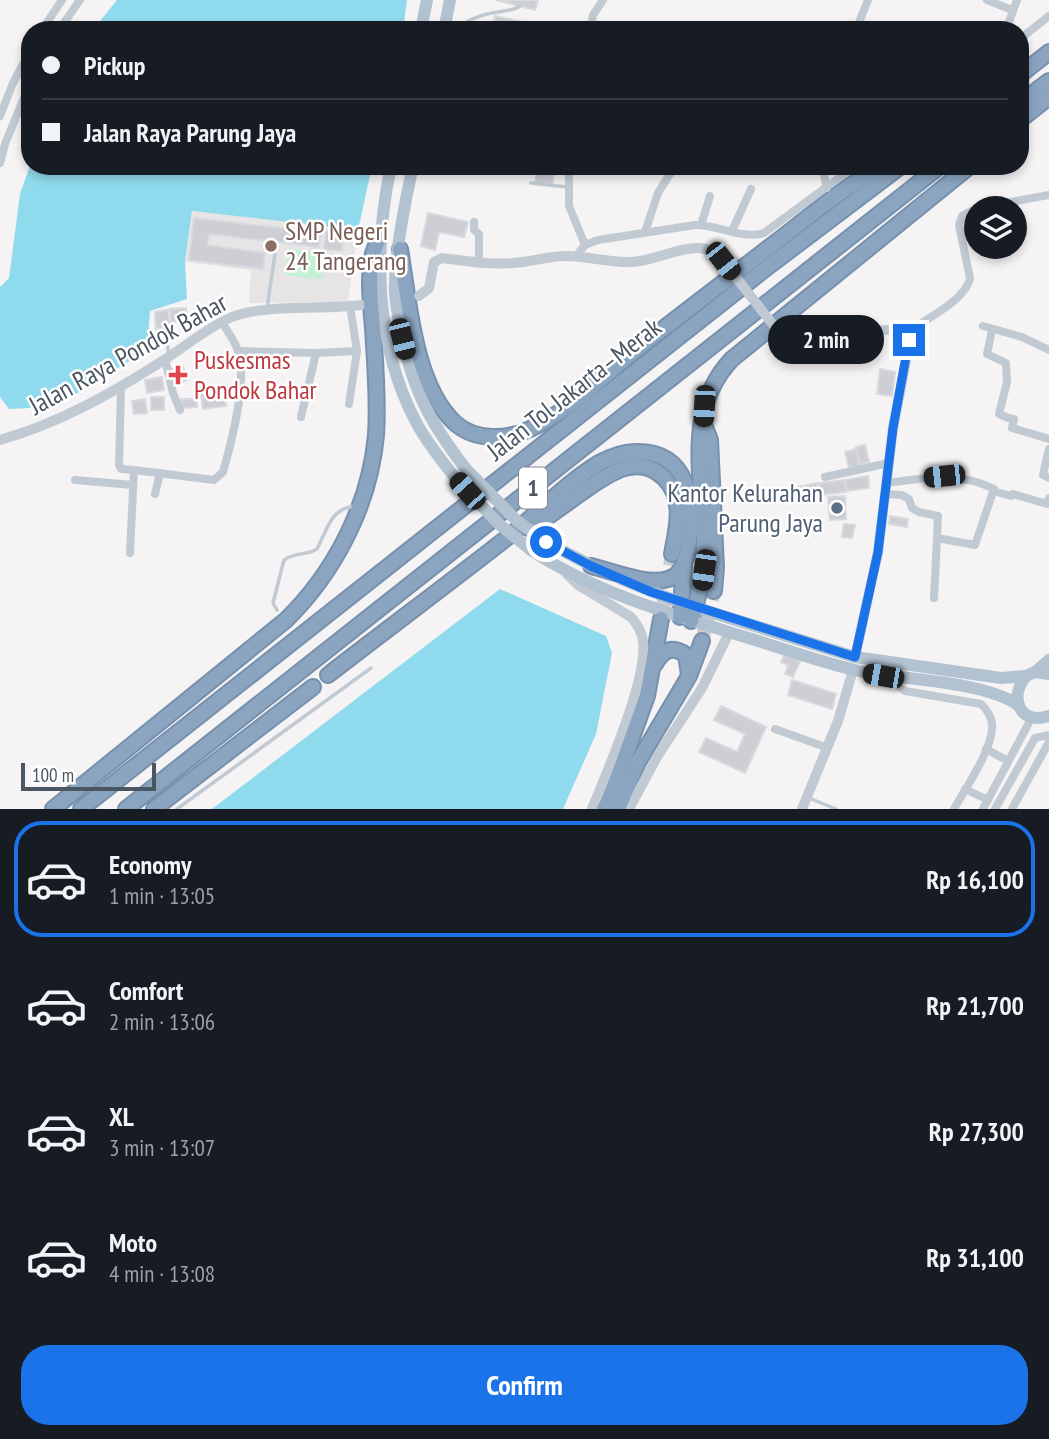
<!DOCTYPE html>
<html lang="en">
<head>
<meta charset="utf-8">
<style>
  :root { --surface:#171b24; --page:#242831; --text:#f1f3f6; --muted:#9ea1a6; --line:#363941; --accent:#1a73e8 }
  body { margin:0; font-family:"PT Sans Narrow",sans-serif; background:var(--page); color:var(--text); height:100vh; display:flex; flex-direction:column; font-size:26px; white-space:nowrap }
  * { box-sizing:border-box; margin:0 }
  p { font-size:23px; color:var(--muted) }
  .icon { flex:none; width:38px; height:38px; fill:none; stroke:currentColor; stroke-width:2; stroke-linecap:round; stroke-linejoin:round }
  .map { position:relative; height:809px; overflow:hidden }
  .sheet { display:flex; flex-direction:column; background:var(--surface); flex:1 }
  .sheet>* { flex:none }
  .guide { position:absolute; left:21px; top:21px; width:1008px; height:154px; border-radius:28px; box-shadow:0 4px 10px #0003; display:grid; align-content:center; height:154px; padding:0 21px; background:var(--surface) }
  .controls { position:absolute; left:964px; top:196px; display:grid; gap:14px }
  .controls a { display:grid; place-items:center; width:63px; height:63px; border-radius:50%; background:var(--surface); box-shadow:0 4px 10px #0003; font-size:35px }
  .scale { position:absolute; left:21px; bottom:18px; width:135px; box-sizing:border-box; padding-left:7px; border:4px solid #4a5661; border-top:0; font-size:19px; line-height:24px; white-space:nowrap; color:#4a5661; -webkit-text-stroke:5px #fff; paint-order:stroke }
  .end { position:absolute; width:32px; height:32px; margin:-16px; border:9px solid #1a73e8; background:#fff; box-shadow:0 0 0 4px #fff }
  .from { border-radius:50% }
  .bubble { position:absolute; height:49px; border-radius:24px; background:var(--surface); box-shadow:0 4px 10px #0003; font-size:23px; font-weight:600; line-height:49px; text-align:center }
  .car { position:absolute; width:21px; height:42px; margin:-21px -10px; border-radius:9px; box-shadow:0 0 5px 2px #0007; background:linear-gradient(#222 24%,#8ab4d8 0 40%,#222 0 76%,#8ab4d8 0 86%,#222 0) }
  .guide b { display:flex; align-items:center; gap:24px; height:66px; font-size:26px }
  .guide b+b { border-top:2px solid var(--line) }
  .guide i { width:18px; height:18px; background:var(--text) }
  ul { padding:12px 0 0; list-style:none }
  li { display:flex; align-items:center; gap:21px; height:116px; margin:0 14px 10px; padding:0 7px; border:4px solid transparent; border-radius:28px }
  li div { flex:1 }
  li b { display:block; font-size:26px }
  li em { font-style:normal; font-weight:600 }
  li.current { border-color:var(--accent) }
  li>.icon { width:63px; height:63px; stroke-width:1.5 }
  .button { display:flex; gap:14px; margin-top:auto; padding:14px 21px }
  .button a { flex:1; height:80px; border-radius:28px; background:var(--accent); color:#fff; font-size:28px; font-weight:600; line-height:80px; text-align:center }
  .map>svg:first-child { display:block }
</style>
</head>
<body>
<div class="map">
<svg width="1049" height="809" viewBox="0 0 1049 809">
  <rect width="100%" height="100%" fill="#f5f3f3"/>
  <path fill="#e6e4e5" d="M192,211L358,230L348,302L249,303L251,270L185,262Z"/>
  <path fill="#c3f1d5" d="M288,249L325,253L322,279L285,275Z"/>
  <g fill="#90daee">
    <path d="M117,0H407L403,30H93Z"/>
    <path d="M30,166H372L358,230L192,211L185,262L187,299L150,311L147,350L68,399L30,408L9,409L0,397V287L9,278L20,194Z"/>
    <path d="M500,589L606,636L612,653L596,734L563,809H212Z"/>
  </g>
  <g fill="#cdcfd5" stroke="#d7d9de" stroke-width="2">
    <path d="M496,0H538L535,10Z"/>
    <path d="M495,16L527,23L526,30H492Z"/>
    <path d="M537,171L554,174L552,185L535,183Z"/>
    <path d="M428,213L468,222L464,237L439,232L435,250L421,246Z"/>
    <path d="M194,218L321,233L319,247L209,234L207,245L265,253L263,269L189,260Z"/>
    <path d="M326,231L344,233L342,251L324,249Z"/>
    <path d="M186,308L187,321L171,322L170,309Z"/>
    <path d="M168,310L170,327L156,329L155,312Z"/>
    <path d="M181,364L189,379L175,385L168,371Z"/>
    <path d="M880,369L895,372L892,396L877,394Z"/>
    <path d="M162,377L164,390L147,393L145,380Z"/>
    <path d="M224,390L226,406L203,409L201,393Z"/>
    <rect x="151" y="397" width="13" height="13"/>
    <path d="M145,399L147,413L134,414L132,401Z"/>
    <path d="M181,399H196L197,407L182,408Z"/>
    <path d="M865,445L869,462L860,464L856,447Z"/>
    <path d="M856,449L859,466L849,468L845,452Z"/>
    <path d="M868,476L869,488L847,491L845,480Z"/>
    <path d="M844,480L846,492L821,495L819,483Z"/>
    <path d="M817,483L819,495L796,500L794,488Z"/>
    <path d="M845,496L846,519L830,520L828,497Z"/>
    <path d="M890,516L908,519L907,527L889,524Z"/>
    <path d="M844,524L855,525L852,538L842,537Z"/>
    <path d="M784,655L800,661L793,677L785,674L788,665L781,662Z"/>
    <path d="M792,680L836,694L832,709L788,695Z"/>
    <path d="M721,706L766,727L745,773L699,752L706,738L737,752L745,734L714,720Z"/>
  </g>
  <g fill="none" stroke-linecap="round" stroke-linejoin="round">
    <g stroke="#caccce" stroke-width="14" stroke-dasharray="14 7" stroke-linecap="butt">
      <path d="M663,607L672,554"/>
      <path d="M702,641L714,591"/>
    </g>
    <defs>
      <g id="motorway">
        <path d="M1020,75L1049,52"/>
        <path d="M1020,103L1049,81"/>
        <path d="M1020,120L1049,97"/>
        <path d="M400,249C409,302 414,385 455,423C475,441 507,440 530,429C568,412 603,376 636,350C682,314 728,279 775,243C809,217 844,187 882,166"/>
        <path d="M703,422L710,440L716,567L714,591"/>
        <path d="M530,529C546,518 562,507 578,495C603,478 636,450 664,478C685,499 677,527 672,554"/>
        <path d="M680,617L684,566"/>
        <path d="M691,621C700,594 705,568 704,540C703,477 684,409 732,359L970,166"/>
        <path d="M655,664C663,650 672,645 686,655L689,675"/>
        <path d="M328,675C390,627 452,581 513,533C541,510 568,482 599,463C612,456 625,451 639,452C689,453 694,502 689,539C687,554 685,574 668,579C648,586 611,571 591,566"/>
        <path d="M53,809L286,620C335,572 370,504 376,435C378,405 376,374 374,344C373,317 367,285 372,258C373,251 377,244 379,238"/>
        <path d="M81,809L765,269L901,166"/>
        <path d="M126,809L940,166"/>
        <path d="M154,809L313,687"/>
        <path d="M604,809L609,801L647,696L661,619"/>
        <path d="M618,809L638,762L689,676L702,641"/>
      </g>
    </defs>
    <use href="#motorway" stroke="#7690ad" stroke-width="18"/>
    <g stroke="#c1cad2" stroke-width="3.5">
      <path d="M456,30C468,19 482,14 498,12C506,10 513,11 520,6"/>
      <path d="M531,183L567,187"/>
      <path d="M267,308L275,254"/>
      <path d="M165,331L169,355"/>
      <path d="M277,610L273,603L284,560C298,551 306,556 317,549C328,528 331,507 357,506"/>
      <path d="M809,798L836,809"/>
      <path d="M177,809L371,668"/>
    </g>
    <g stroke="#c1cad2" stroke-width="8">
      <path d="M987,0L1012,10"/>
      <path d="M42,30L62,0"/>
      <path d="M59,30L80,0"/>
      <path d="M590,30L593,15L603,0"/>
      <path d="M856,30L868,0"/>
      <path d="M1006,30L1017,0"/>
      <path d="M1020,39L1049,16"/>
      <path d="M0,116L13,83L30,51"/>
      <path d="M0,163L5,144L30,83"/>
      <path d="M569,166V206L585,245"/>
      <path d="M822,166L827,188"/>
      <path d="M474,222V230L479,234V262"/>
      <path d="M701,225L710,196"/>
      <path d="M732,231L751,189"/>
      <path d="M645,232L658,193L675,166"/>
      <path d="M576,256L585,245L598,240L695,225C717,224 742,240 764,233L855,166"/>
      <path d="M983,326L1022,337L1049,350"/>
      <path d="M992,330L987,354L1006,363L1007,382L999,414L1008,418L1014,419L1012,428L1049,439"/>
      <path d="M907,332C925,320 966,300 970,278L959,225L962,216L977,208L1049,195"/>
      <path d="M238,351L316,353L357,351"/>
      <path d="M165,359L173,393L180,410"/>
      <path d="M121,387L119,465L121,469L134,470L130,553"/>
      <path d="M349,404L357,351L350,306"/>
      <path d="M301,417L316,353"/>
      <path d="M1049,449L1043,475L1049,478"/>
      <path d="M134,470L214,480L223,472C231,444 248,379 238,351C235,341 227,331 222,322"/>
      <path d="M825,477L889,463"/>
      <path d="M75,480L133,485"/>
      <path d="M886,483C923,478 960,471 994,489L975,545L937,538L934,598"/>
      <path d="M993,491L1011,496L1013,494L1047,504L1049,498"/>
      <path d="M155,494L160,473"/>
      <path d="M885,494L902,495L909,499L912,508L919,512L938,516L937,538"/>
      <path d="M886,678L905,691L981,704C987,710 991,715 992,723C995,746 965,789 954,809"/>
      <path d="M775,729L828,748"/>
      <path d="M986,749L1008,761"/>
      <path d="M965,789L988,800"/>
      <path d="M983,809L1032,717"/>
      <path d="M995,809L1035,738L1049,735"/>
      <path d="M1012,809L1049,742"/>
    </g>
    <g stroke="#c1cad2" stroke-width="10">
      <path d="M419,296L429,288L434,262L442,258C465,261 490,265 513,263C531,262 548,256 566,256C588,256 609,263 631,262C655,261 677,247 700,248C710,249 717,254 723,261"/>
      <path d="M778,331L788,342L800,348L873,331L902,329L909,336V345L893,428L878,552L855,657"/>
      <path d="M0,440C60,423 112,393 164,360C186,346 208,327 232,317C264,304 324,310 361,305"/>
      <path d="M567,574L578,585L631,617C637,624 642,631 643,641C648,678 607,772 592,809"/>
      <path d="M629,809L657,757L702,688L729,633"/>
      <path d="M802,809L838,721L853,670"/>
    </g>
    <g stroke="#b3c2d1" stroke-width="12">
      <path d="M421,30L427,0"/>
      <path d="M444,30L450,0"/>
      <path d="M391,166C373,250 375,345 416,422C427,443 442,461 456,479"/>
      <path d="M413,166C405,202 396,247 395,283C394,297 397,311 400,325C411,387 428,420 466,469"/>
      <path d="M546,542L598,569"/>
      <path d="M531,550C597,594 677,616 752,639C787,650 823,663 859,671C903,680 983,681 1018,705"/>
      <path d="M621,579L681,603L855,657L1001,678L1026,676L1035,672L1049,674"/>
      <path d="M1035,672L1049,660"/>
      <path d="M1026,676C1008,697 1020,726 1049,716"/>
    </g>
    <use href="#motorway" stroke="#8ba5c1" stroke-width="14"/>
    <path stroke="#c1cad2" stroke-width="10" d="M723,261L778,331"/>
    <g stroke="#b3c2d1" stroke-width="12">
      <path d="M466,469L516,520L546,542"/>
      <path d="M456,479L499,524L531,550"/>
    </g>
  </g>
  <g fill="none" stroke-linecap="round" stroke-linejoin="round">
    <path stroke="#1a73e8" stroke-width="9" d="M546,542L591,566L651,592L855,657L878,552L893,428L909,340"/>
  </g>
  <circle fill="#8d6e63" stroke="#fff" stroke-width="2.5" cx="271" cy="246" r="7"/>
  <path fill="#e0444e" stroke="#fff" stroke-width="2.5" d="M174.5 364.5h7v7h7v7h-7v7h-7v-7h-7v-7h7z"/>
  <circle fill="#5c6f8a" stroke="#fff" stroke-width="2.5" cx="837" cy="508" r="7"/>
  <g text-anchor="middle" stroke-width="5" stroke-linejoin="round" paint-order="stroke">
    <rect fill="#fff" stroke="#808990" stroke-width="2" x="519" y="467.5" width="28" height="41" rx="5"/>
    <g font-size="24" font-weight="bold" fill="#4a5661">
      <text x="533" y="496">1</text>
    </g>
    <g font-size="26" fill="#785e54" stroke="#fff" text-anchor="start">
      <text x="285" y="240">SMP Negeri<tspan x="285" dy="30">24 Tangerang</tspan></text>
    </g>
    <g font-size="26" fill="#4a5661" stroke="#fff">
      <text transform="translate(128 354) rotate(-29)" y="9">Jalan Raya Pondok Bahar</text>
      <text transform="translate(574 389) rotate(-38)" y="9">Jalan Tol Jakarta–Merak</text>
    </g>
    <g font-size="26" fill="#be3a42" stroke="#fff" text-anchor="start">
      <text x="194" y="369">Puskesmas<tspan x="194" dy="30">Pondok Bahar</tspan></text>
    </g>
    <g font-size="26" fill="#4e5e75" stroke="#fff" text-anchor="end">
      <text x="823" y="502">Kantor Kelurahan<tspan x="823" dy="30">Parung Jaya</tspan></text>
    </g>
  </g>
</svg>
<div class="controls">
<a><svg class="icon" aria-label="layers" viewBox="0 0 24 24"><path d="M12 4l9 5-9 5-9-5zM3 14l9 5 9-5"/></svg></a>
</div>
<div class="scale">100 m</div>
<i class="end from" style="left:546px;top:542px"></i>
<i class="end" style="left:909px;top:340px"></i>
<div class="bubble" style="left:768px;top:315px;width:116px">2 min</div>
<i class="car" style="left:723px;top:261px;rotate:142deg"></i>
<i class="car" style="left:402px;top:339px;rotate:166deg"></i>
<i class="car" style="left:704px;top:406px;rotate:183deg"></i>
<i class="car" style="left:944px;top:476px;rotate:264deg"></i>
<i class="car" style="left:467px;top:491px;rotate:318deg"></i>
<i class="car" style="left:704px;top:570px;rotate:188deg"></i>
<i class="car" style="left:883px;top:676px;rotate:280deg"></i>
<div class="guide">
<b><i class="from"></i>Pickup</b>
<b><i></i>Jalan Raya Parung Jaya</b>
</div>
</div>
<section class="sheet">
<ul>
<li class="current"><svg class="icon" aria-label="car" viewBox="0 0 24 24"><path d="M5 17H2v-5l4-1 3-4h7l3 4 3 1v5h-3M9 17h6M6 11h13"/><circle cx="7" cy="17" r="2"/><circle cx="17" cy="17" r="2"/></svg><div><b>Economy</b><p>1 min · 13:05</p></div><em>Rp 16,100</em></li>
<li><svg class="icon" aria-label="car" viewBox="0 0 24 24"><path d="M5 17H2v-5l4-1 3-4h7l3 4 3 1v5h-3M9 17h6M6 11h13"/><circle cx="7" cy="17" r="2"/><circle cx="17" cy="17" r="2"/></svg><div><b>Comfort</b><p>2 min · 13:06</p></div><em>Rp 21,700</em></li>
<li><svg class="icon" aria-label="car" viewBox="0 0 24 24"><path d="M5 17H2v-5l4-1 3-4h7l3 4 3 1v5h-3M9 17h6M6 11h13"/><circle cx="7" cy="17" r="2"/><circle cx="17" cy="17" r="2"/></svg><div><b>XL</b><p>3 min · 13:07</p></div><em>Rp 27,300</em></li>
<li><svg class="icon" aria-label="car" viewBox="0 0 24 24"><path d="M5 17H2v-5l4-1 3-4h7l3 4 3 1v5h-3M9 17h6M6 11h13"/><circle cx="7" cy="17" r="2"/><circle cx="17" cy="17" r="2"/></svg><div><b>Moto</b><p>4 min · 13:08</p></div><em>Rp 31,100</em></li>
</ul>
<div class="button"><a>Confirm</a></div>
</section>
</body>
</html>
